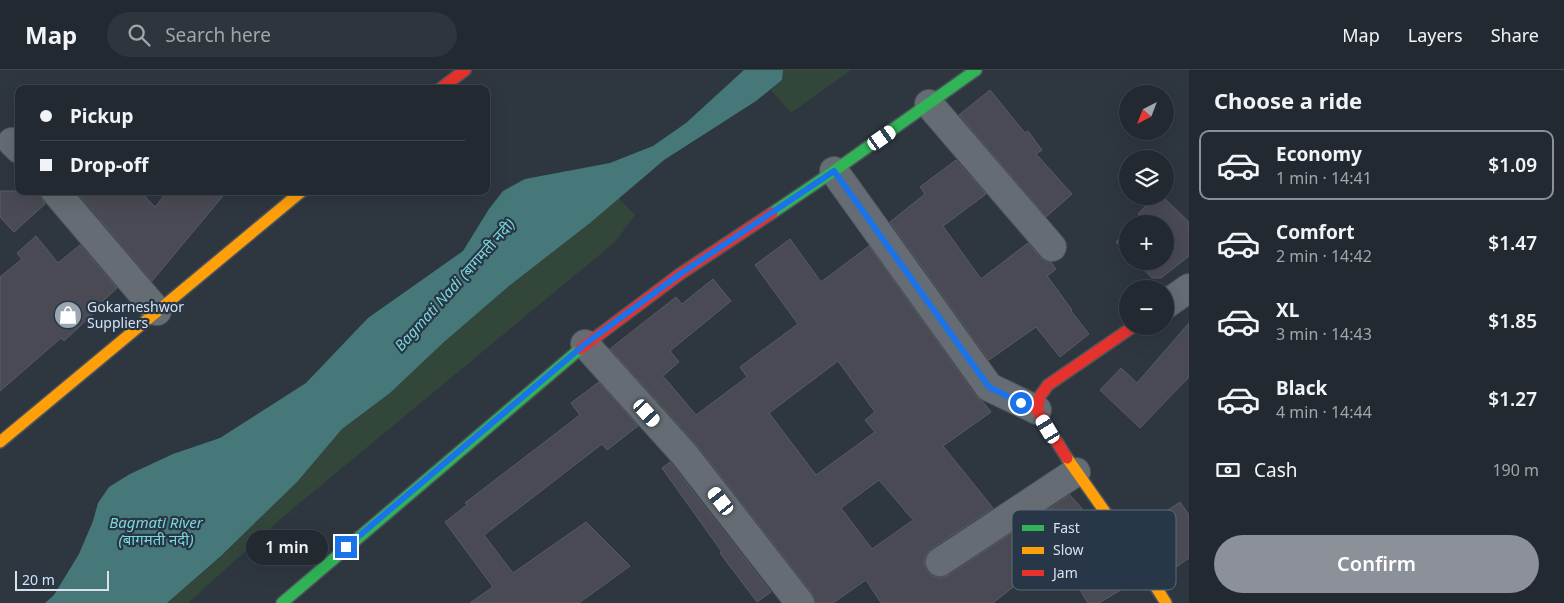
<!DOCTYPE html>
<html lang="en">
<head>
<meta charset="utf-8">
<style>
  :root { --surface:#222930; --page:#2e353c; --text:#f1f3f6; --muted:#a2a6ab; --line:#3f454c; --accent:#8c9099 }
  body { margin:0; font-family:"Noto Sans","Noto Sans Devanagari",sans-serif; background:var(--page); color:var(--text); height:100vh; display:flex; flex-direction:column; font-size:19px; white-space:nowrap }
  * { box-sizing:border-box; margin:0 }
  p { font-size:16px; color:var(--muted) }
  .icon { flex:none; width:28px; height:28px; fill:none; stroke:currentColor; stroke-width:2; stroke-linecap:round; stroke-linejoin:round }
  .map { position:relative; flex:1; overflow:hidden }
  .details { display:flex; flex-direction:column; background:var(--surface); width:375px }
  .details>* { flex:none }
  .banner { position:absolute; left:15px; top:15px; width:475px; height:110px; border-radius:10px; box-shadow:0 5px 20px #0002,0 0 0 1px var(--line); display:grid; align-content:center; height:110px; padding:0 25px; background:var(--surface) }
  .needle { width:32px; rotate:222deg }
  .buttons { position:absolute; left:1119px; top:15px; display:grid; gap:10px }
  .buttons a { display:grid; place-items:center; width:55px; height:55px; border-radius:50%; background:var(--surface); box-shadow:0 5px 20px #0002,0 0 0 1px var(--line); font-size:25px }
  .scale { position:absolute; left:15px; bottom:12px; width:94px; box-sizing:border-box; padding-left:5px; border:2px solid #d8e1ec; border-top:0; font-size:14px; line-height:18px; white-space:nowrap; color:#d8e1ec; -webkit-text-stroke:4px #273747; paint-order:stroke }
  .end { position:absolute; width:22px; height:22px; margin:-11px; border:6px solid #1a73e8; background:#fff; box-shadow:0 0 0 2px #fff }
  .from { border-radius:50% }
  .bubble { position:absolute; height:35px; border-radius:18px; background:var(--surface); box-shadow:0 5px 20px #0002,0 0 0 1px var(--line); font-size:16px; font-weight:600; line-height:35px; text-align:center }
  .car { position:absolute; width:15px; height:30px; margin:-15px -8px; border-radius:6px; box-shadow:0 0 4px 1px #0007; background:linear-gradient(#fff 24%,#345 0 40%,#fff 0 76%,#345 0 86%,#fff 0) }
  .banner b { display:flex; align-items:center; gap:18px; height:48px; font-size:19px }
  .banner b+b { border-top:1px solid var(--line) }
  .banner i { width:12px; height:12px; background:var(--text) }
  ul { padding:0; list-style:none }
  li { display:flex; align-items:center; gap:15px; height:70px; margin:0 10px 8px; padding:0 15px; border:2px solid transparent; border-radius:10px }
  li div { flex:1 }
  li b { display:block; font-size:19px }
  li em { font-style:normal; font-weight:600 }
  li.selected { border-color:var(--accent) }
  li>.icon { width:45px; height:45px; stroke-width:1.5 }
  h2 { padding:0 25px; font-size:22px; line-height:60px }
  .pay { display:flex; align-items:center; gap:12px; height:55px; padding:0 25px; font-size:19px }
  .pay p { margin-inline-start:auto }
  .primary-button { display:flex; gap:10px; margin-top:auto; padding:10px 25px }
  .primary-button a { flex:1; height:58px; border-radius:30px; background:var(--accent); color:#fff; font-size:20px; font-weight:600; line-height:58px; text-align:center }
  header { display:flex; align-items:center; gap:30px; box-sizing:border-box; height:70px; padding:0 25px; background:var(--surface); border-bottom:1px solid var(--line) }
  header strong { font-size:24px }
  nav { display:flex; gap:28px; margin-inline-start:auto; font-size:18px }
  .search { width:350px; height:45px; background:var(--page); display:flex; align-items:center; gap:12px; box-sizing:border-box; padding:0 18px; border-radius:28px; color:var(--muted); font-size:19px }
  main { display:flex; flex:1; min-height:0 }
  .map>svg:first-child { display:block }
</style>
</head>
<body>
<header>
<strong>Map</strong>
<div class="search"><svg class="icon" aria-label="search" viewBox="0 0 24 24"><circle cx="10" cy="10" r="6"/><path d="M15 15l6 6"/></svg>Search here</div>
<nav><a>Map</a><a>Layers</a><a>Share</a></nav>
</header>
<main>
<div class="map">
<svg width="1189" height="533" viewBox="0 0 1189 533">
  <rect width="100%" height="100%" fill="#2e3740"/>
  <g fill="#324639">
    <path d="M783,0H851L791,43L771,20L782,10Z"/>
    <path d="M619,128L635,145L615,172L284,446L188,533H167L222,486L297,412L342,359L390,323L444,272L509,216L590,153Z"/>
  </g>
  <path fill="#477879" d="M744,0H783L782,10L756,31L664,90L590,153L509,216L444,272L390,323L342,359L297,412L221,486L167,533H45L54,525L79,484L93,451L98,433L109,417L130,404L173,384L220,368L306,313L368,248L463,181L489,139L503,121L525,109L610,93L653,76L686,53Z"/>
  <g fill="#4a4a54" stroke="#5b5b63" fill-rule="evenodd">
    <path d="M990,20L1025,63L1028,61L1042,80L1036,84L1072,124L1046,147L959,45Z"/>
    <path d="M956,90L986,124L943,156L981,209L1028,173L1041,188L1046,192H1051L1056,199L1047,206L1072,240L1071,241L1089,264L1060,287L1036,257L989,290L890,152L925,124L920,117Z"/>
    <path d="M0,121H40V124L45,134L14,162L0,147Z"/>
    <path d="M76,121H140L155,137L168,121H227L152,211Z"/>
    <path d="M1155,126H1162L1189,152V186L1161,208H1152L1136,191H1165V154H1133L1141,146L1138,144Z"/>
    <path d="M1128,159V183L1116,172Z"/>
    <path d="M36,166L58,193L80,175L117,218L92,241L94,243L64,271L61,268L0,321V207L22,189L17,183Z"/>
    <path d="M790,169L821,212L869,176L976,326L983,332L991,342L943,376L993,438L931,479L926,485L924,492L927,501L933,506L940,508L949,505L1013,462L1014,464L1023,456L1070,425L1084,441L1134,512L1099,533H1088L1069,502L1067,503L1055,487L1019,517L1017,514L993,533H881L866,510L833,533H815L812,523L696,374L610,279L676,227L682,234L713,209L731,231L670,281L679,292L663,306L696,345L747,307L740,297L798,254L755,195ZM838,291L875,342L865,350L875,362L816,405L769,343ZM879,410L913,450L872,479L841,438Z"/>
    <path d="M1189,253V307L1140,358L1100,320L1121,298L1137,313Z"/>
    <path d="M599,312L638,356L607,380L602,374L484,465L513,503L586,452L630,496L579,533H470L493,517L445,452L467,435L465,433L580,345L571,333Z"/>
    <path d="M670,392L771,522L757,532L720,483L722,482L662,398Z"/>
    <path d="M1180,432L1189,445V488L1166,504L1137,461Z"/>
  </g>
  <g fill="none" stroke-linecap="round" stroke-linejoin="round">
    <defs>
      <g id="street">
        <path d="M929,34L1052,177"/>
        <path d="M12,72L19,79"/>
        <path d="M834,101L989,317L1037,340"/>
        <path d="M55,121L157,241"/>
        <path d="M1165,235L1189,218"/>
        <path d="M585,274L684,384L800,533"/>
        <path d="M940,492L1076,402"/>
      </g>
      <g id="fast">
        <path d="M772,143L834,101L976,0"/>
        <path d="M282,533L580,279"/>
      </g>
      <g id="slow">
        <path d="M0,372L302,121"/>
        <path d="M1067,388L1139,490L1166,533"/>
      </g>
      <g id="jam">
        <path d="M440,19L465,0"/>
        <path d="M580,279L680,204L772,143"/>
        <path d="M1067,388L1037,340L1040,326L1048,315L1134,256"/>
      </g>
    </defs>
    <use href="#street" stroke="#4e555d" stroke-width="30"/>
    <use href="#fast" stroke="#4e555d" stroke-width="14"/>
    <use href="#slow" stroke="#4e555d" stroke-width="14"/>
    <use href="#jam" stroke="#4e555d" stroke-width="14"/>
    <use href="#street" stroke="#656c73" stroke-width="28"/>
    <use href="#fast" stroke="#30b455" stroke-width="11"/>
    <use href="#slow" stroke="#ff9f0a" stroke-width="11"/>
    <use href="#jam" stroke="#e5322d" stroke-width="11"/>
  </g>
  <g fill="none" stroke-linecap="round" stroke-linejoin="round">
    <path stroke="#1a73e8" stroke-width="6" d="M346,477L585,274L680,204L834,101L989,317L1021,333"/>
  </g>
  <defs>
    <symbol id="shop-disc" viewBox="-11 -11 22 22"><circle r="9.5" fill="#9ca6b0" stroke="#273747"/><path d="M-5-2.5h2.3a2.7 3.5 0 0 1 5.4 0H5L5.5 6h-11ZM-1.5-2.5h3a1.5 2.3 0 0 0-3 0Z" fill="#fff"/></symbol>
  </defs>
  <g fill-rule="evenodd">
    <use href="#shop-disc" x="52" y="229" width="32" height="32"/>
  </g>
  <g text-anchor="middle" stroke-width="4.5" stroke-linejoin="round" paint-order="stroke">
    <g font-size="14" fill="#d8e1ec" stroke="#273747" text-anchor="start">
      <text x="87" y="242">Gokarneshwor<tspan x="87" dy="16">Suppliers</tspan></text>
    </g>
    <g font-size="15" font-style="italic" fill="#7dd7d8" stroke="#273747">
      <text transform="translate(455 215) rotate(-48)" y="5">Bagmati Nadi (बागमती नदी)</text>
      <text x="156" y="458">Bagmati River<tspan x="156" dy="17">(बागमती नदी)</tspan></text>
    </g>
  </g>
  <rect x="1012" y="440" width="164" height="80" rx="8" fill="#273747" stroke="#5c6a79" stroke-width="1"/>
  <rect x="1022" y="455" width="22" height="6" fill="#30b455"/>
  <rect x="1022" y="477" width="22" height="7" fill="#ff9f0a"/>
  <rect x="1022" y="500" width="22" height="6" fill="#e5322d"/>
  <g font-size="14" fill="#d8e1ec">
    <text x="1053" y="463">Fast</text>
    <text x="1053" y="485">Slow</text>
    <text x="1053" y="508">Jam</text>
  </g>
</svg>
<div class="buttons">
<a><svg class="needle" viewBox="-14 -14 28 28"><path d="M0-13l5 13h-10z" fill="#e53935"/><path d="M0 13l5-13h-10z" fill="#a2a6ab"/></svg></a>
<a><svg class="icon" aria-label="layers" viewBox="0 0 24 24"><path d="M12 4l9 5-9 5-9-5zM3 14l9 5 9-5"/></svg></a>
<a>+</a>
<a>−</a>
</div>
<div class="scale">20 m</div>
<i class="end from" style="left:1021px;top:333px"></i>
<i class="end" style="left:346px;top:477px"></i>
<div class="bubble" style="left:246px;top:460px;width:82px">1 min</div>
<i class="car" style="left:882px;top:68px;rotate:55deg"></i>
<i class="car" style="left:647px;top:343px;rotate:138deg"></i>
<i class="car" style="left:1048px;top:359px;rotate:329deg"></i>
<i class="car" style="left:721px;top:431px;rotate:322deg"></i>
<div class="banner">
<b><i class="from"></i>Pickup</b>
<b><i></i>Drop-off</b>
</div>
</div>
<section class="details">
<h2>Choose a ride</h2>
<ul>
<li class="selected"><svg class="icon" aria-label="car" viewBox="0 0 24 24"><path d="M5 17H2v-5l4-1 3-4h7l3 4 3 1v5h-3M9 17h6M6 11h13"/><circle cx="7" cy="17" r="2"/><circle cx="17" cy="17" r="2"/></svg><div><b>Economy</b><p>1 min · 14:41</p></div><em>$1.09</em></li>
<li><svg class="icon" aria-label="car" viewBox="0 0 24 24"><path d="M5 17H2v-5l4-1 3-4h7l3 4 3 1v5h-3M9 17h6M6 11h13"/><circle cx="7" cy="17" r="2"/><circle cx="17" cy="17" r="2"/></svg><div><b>Comfort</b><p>2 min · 14:42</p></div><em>$1.47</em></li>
<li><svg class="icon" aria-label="car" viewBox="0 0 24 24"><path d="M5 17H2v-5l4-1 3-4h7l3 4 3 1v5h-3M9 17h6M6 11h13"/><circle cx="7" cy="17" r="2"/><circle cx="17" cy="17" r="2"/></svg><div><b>XL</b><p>3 min · 14:43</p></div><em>$1.85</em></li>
<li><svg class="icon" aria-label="car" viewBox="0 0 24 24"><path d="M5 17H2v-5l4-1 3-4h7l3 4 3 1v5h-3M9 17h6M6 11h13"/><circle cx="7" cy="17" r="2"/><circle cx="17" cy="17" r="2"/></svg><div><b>Black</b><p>4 min · 14:44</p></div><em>$1.27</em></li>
</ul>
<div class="pay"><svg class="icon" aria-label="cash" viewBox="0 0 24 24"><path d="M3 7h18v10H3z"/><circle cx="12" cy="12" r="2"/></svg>Cash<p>190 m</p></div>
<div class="primary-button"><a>Confirm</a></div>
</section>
</main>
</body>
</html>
